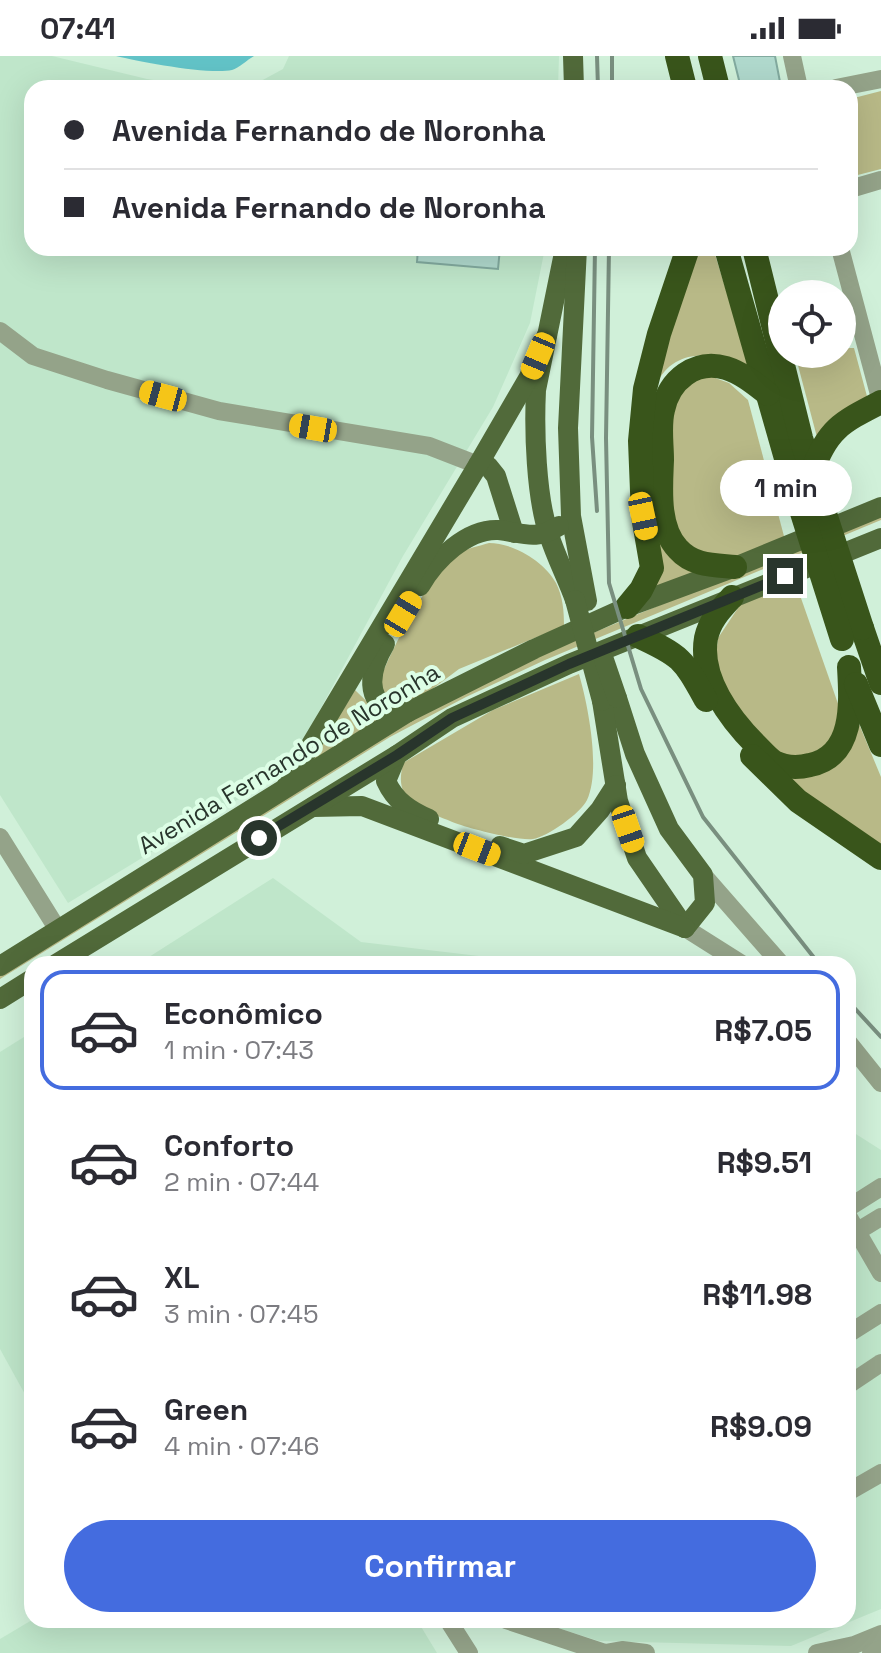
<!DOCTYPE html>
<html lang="pt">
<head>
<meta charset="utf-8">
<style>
  :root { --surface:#fff; --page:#f7f7f7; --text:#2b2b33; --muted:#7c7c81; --line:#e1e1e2; --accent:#446cdf }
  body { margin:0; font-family:"Space Grotesk",sans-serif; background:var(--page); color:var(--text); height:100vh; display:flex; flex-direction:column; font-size:30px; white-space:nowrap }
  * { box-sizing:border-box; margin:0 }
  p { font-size:26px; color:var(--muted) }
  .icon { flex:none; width:44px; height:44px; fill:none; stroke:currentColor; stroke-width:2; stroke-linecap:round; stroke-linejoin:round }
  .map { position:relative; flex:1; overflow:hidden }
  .sheet { position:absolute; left:24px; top:900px; width:832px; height:672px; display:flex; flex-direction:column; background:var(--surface); border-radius:24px; box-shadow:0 8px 32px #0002 }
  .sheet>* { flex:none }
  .hud { position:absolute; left:24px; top:24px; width:834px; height:176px; border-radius:24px; box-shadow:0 8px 32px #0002; display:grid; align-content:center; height:176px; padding:0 40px; background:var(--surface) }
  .fabs { position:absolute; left:768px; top:224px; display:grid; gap:16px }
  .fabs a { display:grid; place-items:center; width:88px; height:88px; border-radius:50%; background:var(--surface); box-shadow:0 8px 32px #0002; font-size:40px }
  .end { position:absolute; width:36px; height:36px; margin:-18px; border:10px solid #28352c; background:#fff; box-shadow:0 0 0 4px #fff }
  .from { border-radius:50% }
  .bubble { position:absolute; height:56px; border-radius:28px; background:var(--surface); box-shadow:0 8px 32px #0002; font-size:26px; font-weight:600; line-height:56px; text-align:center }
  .car { position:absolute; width:24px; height:48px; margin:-24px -12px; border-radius:10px; box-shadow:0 0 6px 2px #0007; background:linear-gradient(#f5c518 24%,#345 0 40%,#f5c518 0 76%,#345 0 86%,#f5c518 0) }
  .hud b { display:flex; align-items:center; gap:28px; height:76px; font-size:30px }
  .hud b+b { border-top:2px solid var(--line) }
  .hud i { width:20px; height:20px; background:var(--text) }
  ul { padding:14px 0 0; list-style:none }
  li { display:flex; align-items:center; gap:24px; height:120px; margin:0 16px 12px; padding:0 24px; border:4px solid transparent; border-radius:24px }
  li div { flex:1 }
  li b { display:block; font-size:30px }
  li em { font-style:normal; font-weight:600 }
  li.on { border-color:var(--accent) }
  li>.icon { width:72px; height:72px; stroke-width:1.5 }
  .primary-button { display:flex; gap:16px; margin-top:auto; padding:16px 40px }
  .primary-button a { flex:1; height:92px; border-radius:48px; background:var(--accent); color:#fff; font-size:32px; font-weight:600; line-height:92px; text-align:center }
  .status { display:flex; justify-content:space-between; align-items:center; height:56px; padding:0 40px; background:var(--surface); direction:ltr }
  .status svg { height:22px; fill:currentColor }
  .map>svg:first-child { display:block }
</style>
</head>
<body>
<div class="status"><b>07:41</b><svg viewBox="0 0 49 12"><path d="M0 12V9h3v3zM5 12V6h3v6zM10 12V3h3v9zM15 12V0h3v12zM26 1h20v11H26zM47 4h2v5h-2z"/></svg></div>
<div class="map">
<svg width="881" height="1597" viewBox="0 0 881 1597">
  <rect width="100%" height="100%" fill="#d0f0d9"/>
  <g fill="#bfe6ca">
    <path d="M0,0H52L147,23L205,32H32V192H545L530,267L493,351L403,500L288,713L68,847L0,739Z"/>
    <path d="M289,0H559L558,32H248L283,13Z"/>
    <path d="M273,822L361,886L545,908H138Z"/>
    <path d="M32,976V1351L0,1293V996Z"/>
    <path d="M848,1073L881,1094V1553L791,1590L599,1585L533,1564H848Z"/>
    <path d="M32,1564H417L437,1597H0V1583Z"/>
  </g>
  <g fill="#b8b987">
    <path d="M881,35V113L850,121V43Z"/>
    <path d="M696,192H713L751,315C720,295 674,289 656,329C646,350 649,393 650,416C652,439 652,462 662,483C670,497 686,507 700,514L652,534L658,509L647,430V359L651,331Z"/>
    <path d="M842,292H854L868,344L818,385L795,298H842Z"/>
    <path d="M707,319L729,327L748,344L785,484L727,510L700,503L674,476L668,370L675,334Z"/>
    <path d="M881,457V464L545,604L466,641L390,681L0,923V915L425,653L547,596Z"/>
    <path d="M489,487C513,487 544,505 556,527C563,541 564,555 564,570L459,613L411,649L390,646L378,629C388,600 433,510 459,497C468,492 479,490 489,487Z"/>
    <path d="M795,525L843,662L835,685L793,707L745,670L714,616L718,582L740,549Z"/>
    <path d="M579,618C588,649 601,714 587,744C581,757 547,781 533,783C517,785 466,772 450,765C436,759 411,751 404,737C399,726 401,718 403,707L493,654Z"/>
    <path d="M355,634L389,667L306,714Z"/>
    <path d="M859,668L881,721V791L855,776L772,711L794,717Z"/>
  </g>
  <path fill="#62c3c7" d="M116,0H254C247,4 239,12 232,14C210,19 140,6 116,0Z"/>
  <g fill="#b0d9cd" stroke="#82aa9f" stroke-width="2">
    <path d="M733,0H775L780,26L741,32Z"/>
    <path d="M418,192H500L498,213L417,206Z"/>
  </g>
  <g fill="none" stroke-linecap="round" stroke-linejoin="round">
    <g stroke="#94a389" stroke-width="18">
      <path d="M792,0L799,32"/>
      <path d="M836,32L881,23"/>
      <path d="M850,133L881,124"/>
      <path d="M840,192L881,346"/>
      <path d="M0,275L33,300L107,324L219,355L429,390L478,409"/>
      <path d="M0,781L58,874"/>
      <path d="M703,819L781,908"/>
      <path d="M685,872L742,908"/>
      <path d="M848,986L881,1027"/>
      <path d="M848,1152L881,1131"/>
      <path d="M848,1160L881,1217"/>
      <path d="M858,1175L881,1161"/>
      <path d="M848,1278L881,1257"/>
      <path d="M848,1329L881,1307"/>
      <path d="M848,1436L881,1417"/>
      <path d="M448,1564L469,1597"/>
      <path d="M506,1564L605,1597L622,1594L646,1597"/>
      <path d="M817,1597L854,1589L881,1578"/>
      <path d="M871,1597L881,1593"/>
    </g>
    <g stroke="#516a3a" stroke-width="20">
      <path d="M573,0L574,32"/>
      <path d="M565,192L536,334C534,375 536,441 549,479C556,501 567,522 575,544"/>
      <path d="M577,192L568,372L571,460L587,545"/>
      <path d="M478,409L488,410L496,420L514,477"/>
      <path d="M420,530C435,504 467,472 499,474C524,477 535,485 559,470"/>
      <path d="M385,588C372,610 363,638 388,655L408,656"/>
      <path d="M617,642L635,698L669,773L703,819L705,847L685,872"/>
      <path d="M602,645L618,745L637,802L685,872"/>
      <path d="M397,699L386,725C395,745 410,755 429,763"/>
      <path d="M287,729L478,409L529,321L547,279"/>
      <path d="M313,751L362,750L685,872"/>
      <path d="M500,790L524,798L576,781L600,754L616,729"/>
      <path d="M56,908L397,699L452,662L569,608L881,482"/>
      <path d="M0,910L408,656L534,593L627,551L735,511L881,451"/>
      <path d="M0,943L32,923"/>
    </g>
    <g stroke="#39551b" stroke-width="24">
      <path d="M677,0L685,32"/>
      <path d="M710,0L718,32"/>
      <path d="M726,192L797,441"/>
      <path d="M754,192L801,382L818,436"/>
      <path d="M812,416C827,373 842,366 881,346"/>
      <path d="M735,511C714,509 693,510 678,493C657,471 661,431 662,404C662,388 659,369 663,354C669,324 695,303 726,312C742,317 755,328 768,338"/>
      <path d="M732,541C720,554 710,564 706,582C699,622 730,663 756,689C762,695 768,702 774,706C786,712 798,712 810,709C855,700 851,646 849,611"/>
      <path d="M627,551L641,534L652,512L643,460L640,385L645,333L659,278L688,192"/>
      <path d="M862,572L881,627"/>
      <path d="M638,580C682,600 683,603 706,644"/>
      <path d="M856,628L881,689"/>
      <path d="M752,700L798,745L881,802"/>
    </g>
    <g stroke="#798f7f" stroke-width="4">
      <path d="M597,0L598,32"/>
      <path d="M612,0V32"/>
      <path d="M595,192L592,381L597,455"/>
      <path d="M609,192L606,382L609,527L641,633L703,761L819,908"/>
      <path d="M848,945L881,981"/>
    </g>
    <g stroke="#516a3a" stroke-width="20">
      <path d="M575,544L602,645"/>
      <path d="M604,604L617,642"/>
    </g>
    <g stroke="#39551b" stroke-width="24">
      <path d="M818,436L862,572"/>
      <path d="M797,441L842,583"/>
    </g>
  </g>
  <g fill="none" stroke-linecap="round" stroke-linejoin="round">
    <path stroke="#28352c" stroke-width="10" d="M259,782L397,699L452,662L569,608L785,520"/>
  </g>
  <g text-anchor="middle" stroke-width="8" stroke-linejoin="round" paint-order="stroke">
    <g font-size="24" fill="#28352c" stroke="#ddfee6">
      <text transform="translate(289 703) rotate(-31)" y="8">Avenida Fernando de Noronha</text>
    </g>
  </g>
</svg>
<div class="fabs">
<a><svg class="icon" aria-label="locate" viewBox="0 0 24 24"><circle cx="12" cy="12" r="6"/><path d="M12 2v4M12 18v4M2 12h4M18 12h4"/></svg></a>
</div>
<i class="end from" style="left:259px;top:782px"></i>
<i class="end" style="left:785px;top:520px"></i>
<div class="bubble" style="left:720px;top:404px;width:132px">1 min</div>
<i class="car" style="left:538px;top:300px;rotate:203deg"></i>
<i class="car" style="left:163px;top:340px;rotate:285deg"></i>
<i class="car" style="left:313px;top:372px;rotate:280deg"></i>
<i class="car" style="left:643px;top:460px;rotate:168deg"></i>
<i class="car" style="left:403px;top:558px;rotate:31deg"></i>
<i class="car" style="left:628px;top:773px;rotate:161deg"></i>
<i class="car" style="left:477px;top:793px;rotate:111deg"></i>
<div class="hud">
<b><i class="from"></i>Avenida Fernando de Noronha</b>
<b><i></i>Avenida Fernando de Noronha</b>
</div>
<section class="sheet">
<ul>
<li class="on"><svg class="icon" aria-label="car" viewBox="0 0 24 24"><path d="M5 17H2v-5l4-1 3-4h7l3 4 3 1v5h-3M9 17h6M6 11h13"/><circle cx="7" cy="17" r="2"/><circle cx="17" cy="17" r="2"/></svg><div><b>Econômico</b><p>1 min · 07:43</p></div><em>R$7.05</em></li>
<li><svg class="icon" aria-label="car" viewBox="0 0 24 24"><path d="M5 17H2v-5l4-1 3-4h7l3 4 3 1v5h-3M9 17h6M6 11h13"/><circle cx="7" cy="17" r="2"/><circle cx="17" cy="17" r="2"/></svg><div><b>Conforto</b><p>2 min · 07:44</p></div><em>R$9.51</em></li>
<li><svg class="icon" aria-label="car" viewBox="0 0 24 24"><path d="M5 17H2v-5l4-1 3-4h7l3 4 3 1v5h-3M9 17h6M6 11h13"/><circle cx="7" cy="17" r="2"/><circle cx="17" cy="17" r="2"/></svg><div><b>XL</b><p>3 min · 07:45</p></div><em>R$11.98</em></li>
<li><svg class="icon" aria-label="car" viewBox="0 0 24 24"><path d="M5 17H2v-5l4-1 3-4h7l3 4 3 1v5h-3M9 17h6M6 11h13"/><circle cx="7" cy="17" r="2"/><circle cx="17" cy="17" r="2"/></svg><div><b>Green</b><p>4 min · 07:46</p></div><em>R$9.09</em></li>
</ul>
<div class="primary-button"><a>Confirmar</a></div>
</section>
</div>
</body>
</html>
